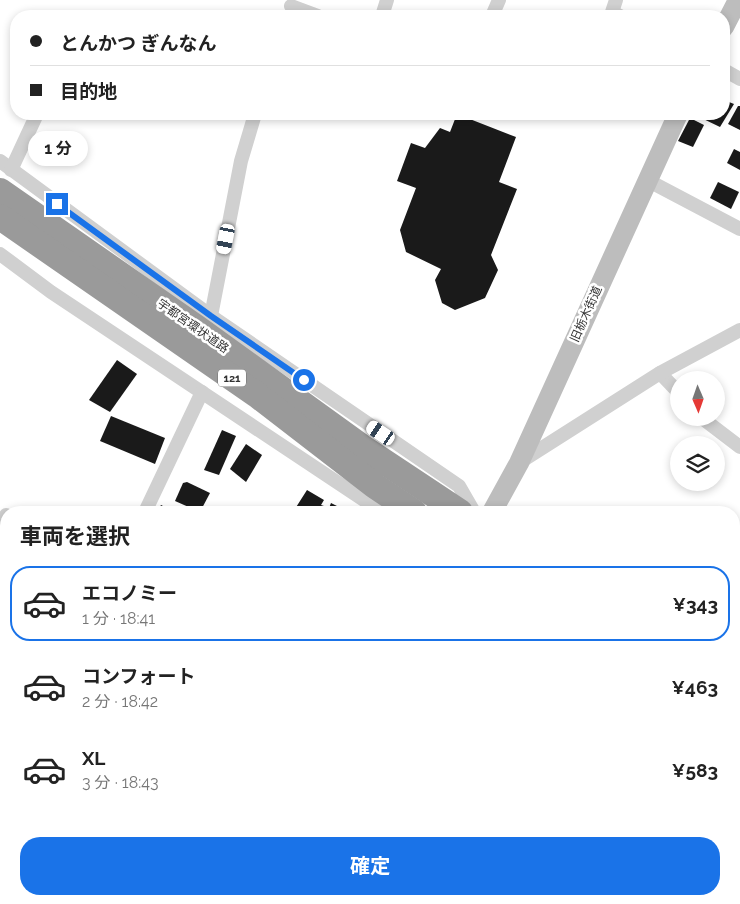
<!DOCTYPE html>
<html lang="ja">
<head>
<meta charset="utf-8">
<style>
  :root { --surface:#fff; --page:#f6f6f6; --text:#222; --muted:#767676; --line:#e0e0e0; --accent:#1a73e8 }
  body { margin:0; font-family:Raleway,"Noto Sans JP",sans-serif; background:var(--page); color:var(--text); height:100vh; display:flex; flex-direction:column; font-size:19px; white-space:nowrap }
  * { box-sizing:border-box; margin:0 }
  p { font-size:16px; color:var(--muted) }
  .icon { flex:none; width:28px; height:28px; fill:none; stroke:currentColor; stroke-width:2; stroke-linecap:round; stroke-linejoin:round }
  .map { position:relative; flex:1; overflow:hidden }
  .panel { position:absolute; left:0px; top:506px; width:740px; height:399px; display:flex; flex-direction:column; background:var(--surface); border-radius:20px 20px 0 0; box-shadow:0 2px 8px #0003 }
  .panel>* { flex:none }
  .top-card { position:absolute; left:10px; top:10px; width:720px; height:110px; border-radius:20px; box-shadow:0 2px 8px #0003; display:grid; align-content:center; height:110px; padding:0 20px; background:var(--surface) }
  .needle { width:32px; rotate:178deg }
  .fabs { position:absolute; left:670px; top:371px; display:grid; gap:10px }
  .fabs a { display:grid; place-items:center; width:55px; height:55px; border-radius:50%; background:var(--surface); box-shadow:0 2px 8px #0003; font-size:25px }
  .end { position:absolute; width:22px; height:22px; margin:-11px; border:6px solid #1a73e8; background:#fff; box-shadow:0 0 0 2px #fff }
  .from { border-radius:50% }
  .bubble { position:absolute; height:35px; border-radius:18px; background:var(--surface); box-shadow:0 2px 8px #0003; font-size:16px; font-weight:700; line-height:35px; text-align:center }
  .car { position:absolute; width:15px; height:30px; margin:-15px -8px; border-radius:6px; box-shadow:0 0 4px 1px #0007; background:linear-gradient(#fff 24%,#345 0 40%,#fff 0 76%,#345 0 86%,#fff 0) }
  .top-card b { display:flex; align-items:center; gap:18px; height:48px; font-size:19px }
  .top-card b+b { border-top:1px solid var(--line) }
  .top-card i { width:12px; height:12px; background:var(--text) }
  ul { padding:0; list-style:none }
  li { display:flex; align-items:center; gap:15px; height:75px; margin:0 10px 8px; padding:0 10px; border:2px solid transparent; border-radius:20px }
  li div { flex:1 }
  li b { display:block; font-size:19px }
  li em { font-style:normal; font-weight:700 }
  li.selected { border-color:var(--accent) }
  li>.icon { width:45px; height:45px; stroke-width:1.5 }
  h2 { padding:0 20px; font-size:22px; line-height:60px }
  .action { display:flex; gap:10px; margin-top:auto; padding:10px 20px }
  .action a { flex:1; height:58px; border-radius:20px; background:var(--accent); color:#fff; font-size:20px; font-weight:700; line-height:58px; text-align:center }
  .map>svg:first-child { display:block }
</style>
</head>
<body>
<div class="map">
<svg width="740" height="904" viewBox="0 0 740 904">
  <rect width="100%" height="100%" fill="#fff"/>
  <g fill="#1a1a1a">
    <path d="M724,100L734,104L720,127L693,114H724Z"/>
    <path d="M738,106H740V130L728,124Z"/>
    <path d="M457,114L516,137L499,182L517,189L491,255L498,270L485,298L455,310L442,303L435,280L441,269L406,252L400,230L416,188L397,181L411,143L425,148L440,128L450,132Z"/>
    <path d="M690,118L704,125L693,147L678,141Z"/>
    <path d="M734,149L740,152V170L727,163Z"/>
    <path d="M718,182L739,192L731,209L710,198Z"/>
    <path d="M117,360L137,374L110,412L89,400Z"/>
    <path d="M111,416L165,438L155,464L100,441Z"/>
    <path d="M222,430L236,436L219,475L204,470Z"/>
    <path d="M246,444L262,455L246,482L230,469Z"/>
    <path d="M187,482L210,493L200,512L175,501L183,483Z"/>
    <path d="M307,490L324,500L321,505L324,506L320,512H293Z"/>
    <path d="M331,503L349,512H323L326,506L329,508Z"/>
    <path d="M161,505L175,512H157Z"/>
    <path d="M307,899H335L333,904H304Z"/>
  </g>
  <g fill="none" stroke-linecap="round" stroke-linejoin="round">
    <g stroke="#d0d0d0" stroke-width="14">
      <path d="M616,0L612,12L620,16"/>
      <path d="M291,6L318,16"/>
      <path d="M382,16L387,0"/>
      <path d="M492,16L499,0"/>
      <path d="M724,70L740,79"/>
      <path d="M0,161L211,316L459,486L474,512"/>
      <path d="M11,170L37,114"/>
      <path d="M647,180L740,229"/>
      <path d="M0,254L51,292L382,512"/>
      <path d="M211,316L241,161L255,114"/>
      <path d="M660,373L679,393"/>
      <path d="M702,418L740,447"/>
      <path d="M520,462L660,373L740,330"/>
      <path d="M145,512L202,392"/>
      <path d="M0,529L6,515"/>
      <path d="M0,621L6,609"/>
      <path d="M734,860L740,861"/>
    </g>
    <g stroke="#bdbdbd" stroke-width="20">
      <path d="M724,27L738,0"/>
      <path d="M492,512L519,463L678,114"/>
      <path d="M0,816L6,818"/>
      <path d="M192,899L204,904"/>
      <path d="M271,904L274,899"/>
    </g>
    <g stroke="#9a9a9a" stroke-width="26">
      <path d="M0,191L197,328L362,447L460,512"/>
      <path d="M0,217L257,395L375,486L414,512"/>
      <path d="M734,688L740,692"/>
      <path d="M734,741L740,745"/>
    </g>
  </g>
  <g fill="none" stroke-linecap="round" stroke-linejoin="round">
    <path stroke="#1a73e8" stroke-width="6" d="M57,204L211,316L304,380"/>
  </g>
  <g text-anchor="middle" stroke-width="5" stroke-linejoin="round" paint-order="stroke">
    <rect fill="#fff" stroke="#707070" stroke-width="1" x="218" y="369.5" width="28" height="17" rx="4"/>
    <g font-size="11" font-weight="bold" fill="#333">
      <text x="232" y="382">121</text>
    </g>
    <g font-size="12" fill="#333" stroke="#fff">
      <text transform="translate(586 314) rotate(-66)" y="4">旧栃木街道</text>
      <text transform="translate(193 326) rotate(35)" y="4">宇都宮環状道路</text>
    </g>
  </g>
</svg>
<div class="fabs">
<a><svg class="needle" viewBox="-14 -14 28 28"><path d="M0-13l5 13h-10z" fill="#e53935"/><path d="M0 13l5-13h-10z" fill="#767676"/></svg></a>
<a><svg class="icon" aria-label="layers" viewBox="0 0 24 24"><path d="M12 4l9 5-9 5-9-5zM3 14l9 5 9-5"/></svg></a>
</div>
<i class="end from" style="left:304px;top:380px"></i>
<i class="end" style="left:57px;top:204px"></i>
<div class="bubble" style="left:28px;top:131px;width:60px">1 分</div>
<i class="car" style="left:226px;top:239px;rotate:191deg"></i>
<i class="car" style="left:381px;top:433px;rotate:304deg"></i>
<div class="top-card">
<b><i class="from"></i>とんかつ ぎんなん</b>
<b><i></i>目的地</b>
</div>
<section class="panel">
<h2>車両を選択</h2>
<ul>
<li class="selected"><svg class="icon" aria-label="car" viewBox="0 0 24 24"><path d="M5 17H2v-5l4-1 3-4h7l3 4 3 1v5h-3M9 17h6M6 11h13"/><circle cx="7" cy="17" r="2"/><circle cx="17" cy="17" r="2"/></svg><div><b>エコノミー</b><p>1 分 · 18:41</p></div><em>¥343</em></li>
<li><svg class="icon" aria-label="car" viewBox="0 0 24 24"><path d="M5 17H2v-5l4-1 3-4h7l3 4 3 1v5h-3M9 17h6M6 11h13"/><circle cx="7" cy="17" r="2"/><circle cx="17" cy="17" r="2"/></svg><div><b>コンフォート</b><p>2 分 · 18:42</p></div><em>¥463</em></li>
<li><svg class="icon" aria-label="car" viewBox="0 0 24 24"><path d="M5 17H2v-5l4-1 3-4h7l3 4 3 1v5h-3M9 17h6M6 11h13"/><circle cx="7" cy="17" r="2"/><circle cx="17" cy="17" r="2"/></svg><div><b>XL</b><p>3 分 · 18:43</p></div><em>¥583</em></li>
</ul>
<div class="action"><a>確定</a></div>
</section>
</div>
</body>
</html>
